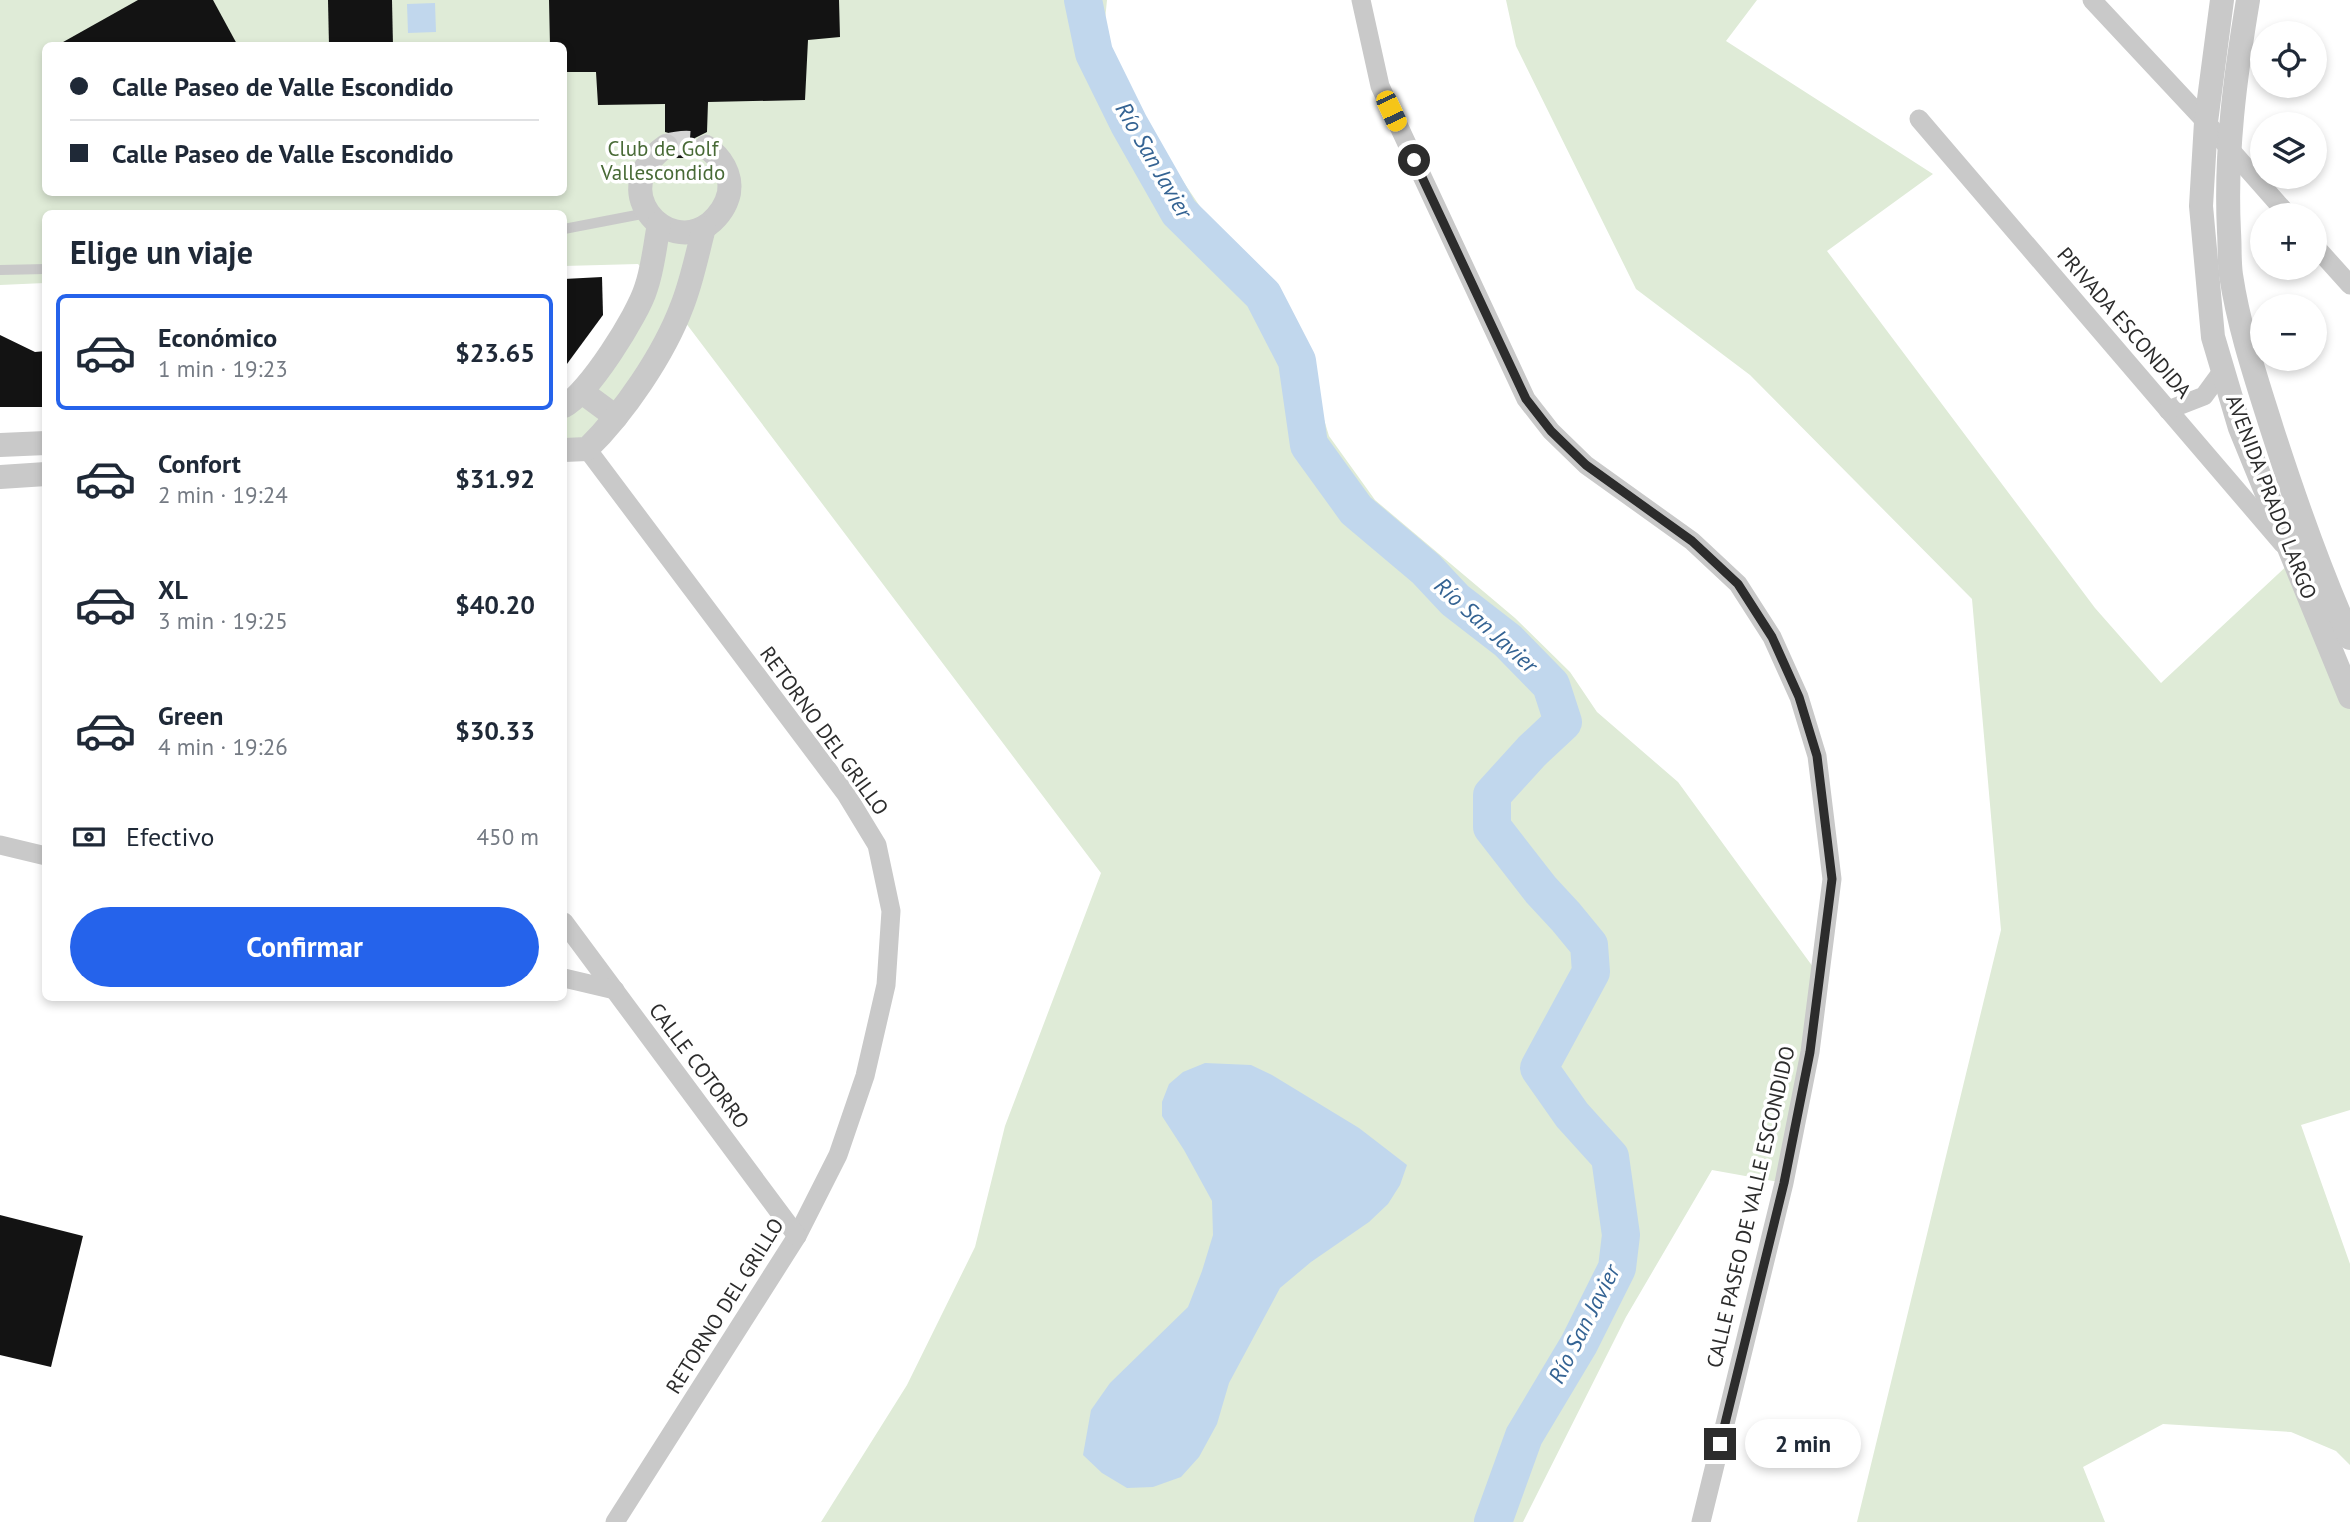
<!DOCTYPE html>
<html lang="es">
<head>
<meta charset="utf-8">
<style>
  :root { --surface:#fff; --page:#f2f2f3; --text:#1f2937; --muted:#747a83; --line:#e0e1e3; --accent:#2563eb }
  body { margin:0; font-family:"PT Sans",sans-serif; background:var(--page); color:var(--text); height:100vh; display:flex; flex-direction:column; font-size:26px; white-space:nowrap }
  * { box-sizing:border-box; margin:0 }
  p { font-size:23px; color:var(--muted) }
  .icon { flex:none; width:38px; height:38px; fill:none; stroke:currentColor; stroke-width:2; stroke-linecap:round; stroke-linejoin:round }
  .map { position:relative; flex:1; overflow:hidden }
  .drawer { position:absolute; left:42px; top:210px; width:525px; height:791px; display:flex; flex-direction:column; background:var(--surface); border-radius:10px; box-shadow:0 4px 10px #0003 }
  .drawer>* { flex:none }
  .guide { position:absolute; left:42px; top:42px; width:525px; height:154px; border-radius:10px; box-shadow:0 4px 10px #0003; display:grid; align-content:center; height:154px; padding:0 28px; background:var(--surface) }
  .tools { position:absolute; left:2250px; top:21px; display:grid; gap:14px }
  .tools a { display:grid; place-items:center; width:77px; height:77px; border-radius:50%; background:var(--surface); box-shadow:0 4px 10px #0003; font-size:35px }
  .end { position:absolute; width:32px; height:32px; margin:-16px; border:9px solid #2c2c2c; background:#fff; box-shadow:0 0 0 4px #fff }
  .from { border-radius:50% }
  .bubble { position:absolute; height:49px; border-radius:24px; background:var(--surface); box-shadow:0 4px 10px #0003; font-size:23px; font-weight:700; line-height:49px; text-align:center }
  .car { position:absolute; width:21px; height:42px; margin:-21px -10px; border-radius:9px; box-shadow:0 0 5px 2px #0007; background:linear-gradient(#f5c518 24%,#345 0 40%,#f5c518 0 76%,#345 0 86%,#f5c518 0) }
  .guide b { display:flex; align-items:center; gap:24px; height:66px; font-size:26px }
  .guide b+b { border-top:2px solid var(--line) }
  .guide i { width:18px; height:18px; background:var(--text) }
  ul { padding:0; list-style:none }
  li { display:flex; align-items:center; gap:21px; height:116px; margin:0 14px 10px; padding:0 14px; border:4px solid transparent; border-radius:10px }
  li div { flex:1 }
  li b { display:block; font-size:26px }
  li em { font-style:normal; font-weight:700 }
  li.current { border-color:var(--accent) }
  li>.icon { width:63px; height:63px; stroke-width:1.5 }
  h2 { padding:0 28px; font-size:32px; line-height:84px }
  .pay { display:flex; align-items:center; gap:18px; height:77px; padding:0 28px; font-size:26px }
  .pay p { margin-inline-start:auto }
  .action { display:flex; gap:14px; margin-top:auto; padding:14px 28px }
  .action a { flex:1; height:80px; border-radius:42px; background:var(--accent); color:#fff; font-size:28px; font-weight:700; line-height:80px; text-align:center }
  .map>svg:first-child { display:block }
</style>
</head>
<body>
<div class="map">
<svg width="2350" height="1522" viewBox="0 0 2350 1522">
  <rect width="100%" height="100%" fill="#fff"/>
  <g fill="#dfebd7" fill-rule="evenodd">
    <path d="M0,0H1107L1104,30L1150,132L1201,208L1258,266L1291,311L1329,436L1375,500L1515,618L1570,672L1597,712L1678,782L1821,978L1784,1183L1712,1170L1626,1317L1523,1522H821L907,1385L975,1247L1005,1126L1101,873L679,314L616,417L564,450V406L649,276L638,264L564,266V214H46L45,283L0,285ZM46,46H564V192H46Z"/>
    <path d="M1506,0H1757L1726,41L1933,174L1827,251L2095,608L2161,683L2290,563L2350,702V1110L2301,1125L2350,1264V1465L2336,1451L2291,1432L2163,1424L2083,1467L2105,1522H1857L2001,930L1972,599L1750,375L1636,289L1516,46Z"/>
  </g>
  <g fill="#c1d7ed">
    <path d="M435,3L436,32L408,33L407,4Z"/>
    <path d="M1205,1063L1251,1065L1272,1075L1359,1128L1407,1165L1400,1185L1388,1204L1369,1222L1311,1262L1280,1288L1229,1383L1217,1424L1199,1457L1181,1477L1153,1487L1127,1488L1102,1473L1083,1455L1091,1410L1110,1383L1188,1307L1202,1271L1213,1235L1212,1201L1184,1150L1162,1116V1102L1169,1084L1183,1072Z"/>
  </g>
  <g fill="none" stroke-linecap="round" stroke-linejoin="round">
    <path stroke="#c1d7ed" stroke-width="38" d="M1083,0L1094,53L1129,124L1179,212L1263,295L1297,361L1309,445L1356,510L1426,569L1455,600L1508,641L1551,685L1563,722L1532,751L1492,795V827L1541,890L1566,917L1589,945L1591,972L1539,1068L1572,1115L1610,1157L1621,1235L1617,1268L1579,1344L1524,1436L1493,1522"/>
  </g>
  <g fill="#131313">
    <path d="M138,0H213L238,46H56Z"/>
    <path d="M328,0H392L393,46H329Z"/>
    <path d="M549,0H839L840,37L808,40L805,100L708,102L707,132L695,138L691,145L692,152L696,158H675L680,151V143L676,135L665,132V104L598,105L596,72H567V55L564,56V46H550Z"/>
    <path d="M602,277L603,315L564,368V279Z"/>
    <path d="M0,335L35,352L46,351V407H0Z"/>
    <path d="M0,1215L83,1236L51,1367L0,1355Z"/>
  </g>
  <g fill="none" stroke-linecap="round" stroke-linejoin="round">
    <path stroke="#d5d5d5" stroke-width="24" stroke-dasharray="24 12" stroke-linecap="butt" d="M666,146C680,142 692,141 706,147"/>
    <g stroke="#c9c9c9" stroke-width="10">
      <path d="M564,229L647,213"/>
      <path d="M0,270L46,269"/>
    </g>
    <g stroke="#c9c9c9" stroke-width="19">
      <path d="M1361,0L1380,86L1526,399L1551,431L1586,465L1692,541L1738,584L1772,637L1799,697L1817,756L1832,879L1810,1052L1784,1183L1701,1522"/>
      <path d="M2092,0L2206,122L2288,215"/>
      <path d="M1919,119L2283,544"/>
      <path d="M2315,246L2350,285"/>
      <path d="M2168,410L2204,396L2223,370"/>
      <path d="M587,449L846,794L877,845L891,911L886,985L865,1076L838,1155L797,1236L615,1522"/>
      <path d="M0,845L46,856"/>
      <path d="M564,922L797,1236"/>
      <path d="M564,978L615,990"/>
    </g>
    <g stroke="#c9c9c9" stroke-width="24">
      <path d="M2222,0L2206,122L2201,206L2213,337L2240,428L2350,697"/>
      <path d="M2248,0C2235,77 2225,154 2229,232C2230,246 2229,261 2231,275C2239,328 2256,378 2272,429C2295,500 2319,570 2350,638"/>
      <path d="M666,146C605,189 666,256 709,224C719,216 726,206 729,193C732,174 721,157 706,147"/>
      <path d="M582,392L616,417"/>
      <path d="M564,406C588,394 638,315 646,288C653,268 655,245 659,224"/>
      <path d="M0,445L46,443"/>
      <path d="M564,450L587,449C624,413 664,354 682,306C692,281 697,254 704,228"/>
      <path d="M0,477L46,474"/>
    </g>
  </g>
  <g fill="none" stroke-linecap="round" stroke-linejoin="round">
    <path stroke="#2c2c2c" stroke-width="9" d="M1414,160L1526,399L1551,431L1586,465L1692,541L1738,584L1772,637L1799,697L1817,756L1832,879L1810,1052L1784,1183L1720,1444"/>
  </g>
  <g text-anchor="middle" stroke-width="7" stroke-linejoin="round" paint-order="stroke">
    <g font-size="21" fill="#486a36" stroke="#fff">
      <text x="663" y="156">Club de Golf<tspan x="663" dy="24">Vallescondido</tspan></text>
    </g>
    <g font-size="21" fill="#2c2c2c" stroke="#fff">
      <text transform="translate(2124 323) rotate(49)" y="7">PRIVADA ESCONDIDA</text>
      <text transform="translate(2271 497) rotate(69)" y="7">AVENIDA PRADO LARGO</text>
      <text transform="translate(824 731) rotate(54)" y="7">RETORNO DEL GRILLO</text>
      <text transform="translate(699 1066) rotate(53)" y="7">CALLE COTORRO</text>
      <text transform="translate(1751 1207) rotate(-77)" y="7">CALLE PASEO DE VALLE ESCONDIDO</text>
      <text transform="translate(725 1306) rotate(-58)" y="7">RETORNO DEL GRILLO</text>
    </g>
    <g font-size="23" font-style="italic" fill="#346393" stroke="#fff">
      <text transform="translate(1154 160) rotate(60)" y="8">Río San Javier</text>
      <text transform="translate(1486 625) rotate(42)" y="8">Río San Javier</text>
      <text transform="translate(1584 1324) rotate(-63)" y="8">Río San Javier</text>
    </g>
  </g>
</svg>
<div class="tools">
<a><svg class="icon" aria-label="locate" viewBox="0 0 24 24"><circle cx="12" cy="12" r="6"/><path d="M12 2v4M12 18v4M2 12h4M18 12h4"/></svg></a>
<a><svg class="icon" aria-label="layers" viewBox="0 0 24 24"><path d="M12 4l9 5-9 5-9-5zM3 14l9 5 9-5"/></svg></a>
<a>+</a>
<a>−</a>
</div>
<i class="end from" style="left:1414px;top:160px"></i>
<i class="end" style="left:1720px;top:1444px"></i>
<div class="bubble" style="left:1745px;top:1419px;width:116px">2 min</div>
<i class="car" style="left:1391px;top:111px;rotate:155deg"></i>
<div class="guide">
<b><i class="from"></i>Calle Paseo de Valle Escondido</b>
<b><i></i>Calle Paseo de Valle Escondido</b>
</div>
<section class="drawer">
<h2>Elige un viaje</h2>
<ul>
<li class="current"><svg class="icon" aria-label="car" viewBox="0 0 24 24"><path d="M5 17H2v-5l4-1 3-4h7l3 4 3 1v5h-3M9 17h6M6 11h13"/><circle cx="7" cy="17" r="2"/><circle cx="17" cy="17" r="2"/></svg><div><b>Económico</b><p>1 min · 19:23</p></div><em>$23.65</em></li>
<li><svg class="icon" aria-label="car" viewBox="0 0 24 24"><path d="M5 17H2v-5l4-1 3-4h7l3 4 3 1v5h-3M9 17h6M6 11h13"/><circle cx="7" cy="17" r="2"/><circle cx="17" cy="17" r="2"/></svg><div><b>Confort</b><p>2 min · 19:24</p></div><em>$31.92</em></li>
<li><svg class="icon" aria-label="car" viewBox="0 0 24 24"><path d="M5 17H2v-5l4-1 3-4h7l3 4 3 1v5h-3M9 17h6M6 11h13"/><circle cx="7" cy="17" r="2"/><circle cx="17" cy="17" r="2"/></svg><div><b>XL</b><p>3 min · 19:25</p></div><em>$40.20</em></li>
<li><svg class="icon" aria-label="car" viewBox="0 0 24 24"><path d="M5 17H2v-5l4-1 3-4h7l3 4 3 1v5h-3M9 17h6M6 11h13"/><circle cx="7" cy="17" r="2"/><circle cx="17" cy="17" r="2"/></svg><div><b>Green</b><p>4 min · 19:26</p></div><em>$30.33</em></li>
</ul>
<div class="pay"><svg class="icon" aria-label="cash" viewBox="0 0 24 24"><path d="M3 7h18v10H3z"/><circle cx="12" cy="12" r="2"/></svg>Efectivo<p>450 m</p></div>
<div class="action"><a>Confirmar</a></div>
</section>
</div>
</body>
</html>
